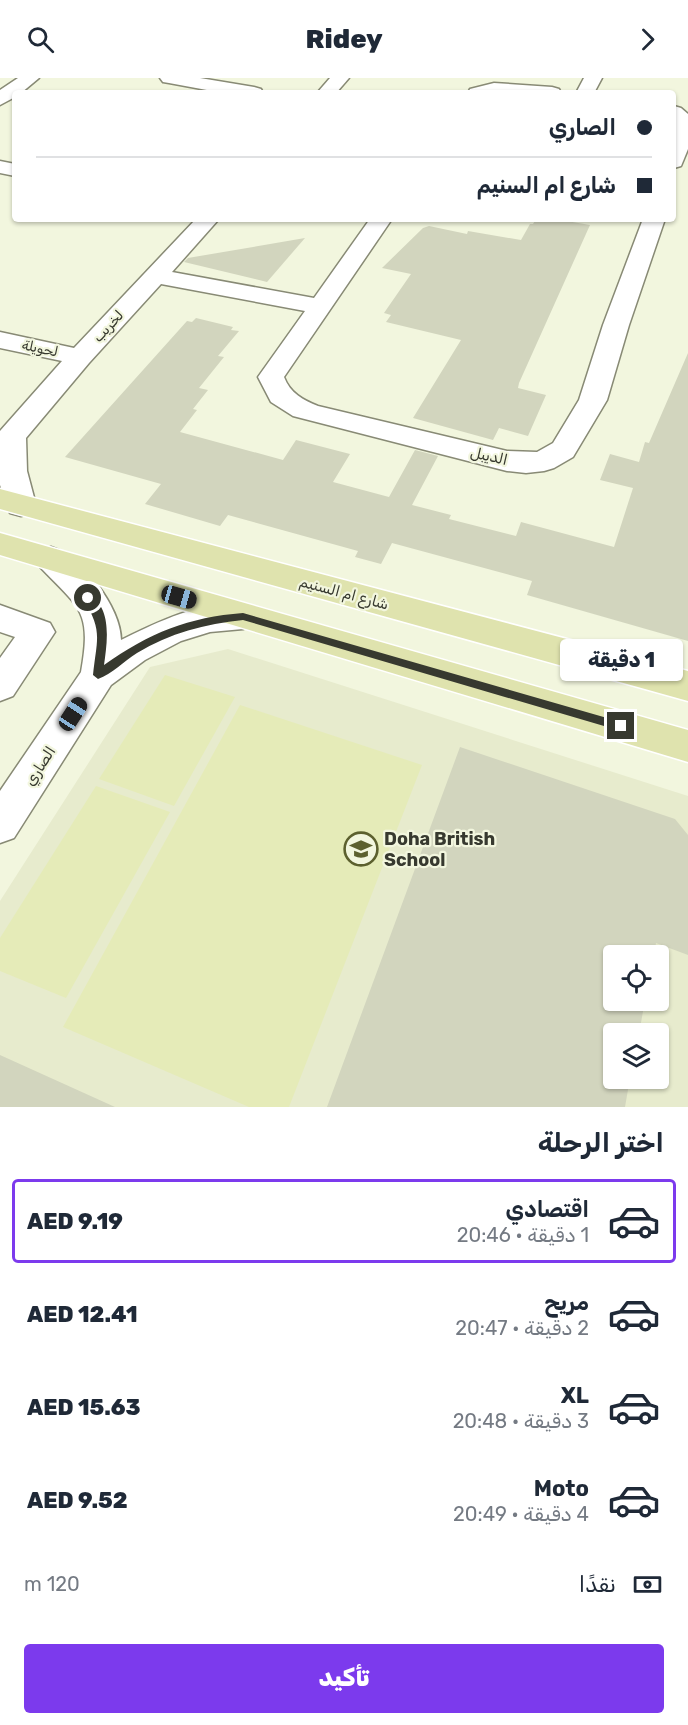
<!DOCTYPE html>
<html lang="ar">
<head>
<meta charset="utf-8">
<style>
  :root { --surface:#fff; --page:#f2f2f3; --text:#1f2937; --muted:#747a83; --line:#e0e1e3; --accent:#7c3aed }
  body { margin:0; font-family:Rubik,Vazirmatn,sans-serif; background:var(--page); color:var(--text); direction:rtl; height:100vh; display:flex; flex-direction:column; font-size:22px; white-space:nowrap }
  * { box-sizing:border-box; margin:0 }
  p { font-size:20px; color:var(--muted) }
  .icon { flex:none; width:33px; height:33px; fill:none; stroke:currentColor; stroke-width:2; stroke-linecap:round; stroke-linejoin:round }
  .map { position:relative; height:1029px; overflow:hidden; direction:ltr }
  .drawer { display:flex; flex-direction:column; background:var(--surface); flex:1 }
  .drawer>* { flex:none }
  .guide { position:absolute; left:12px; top:12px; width:664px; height:132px; border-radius:6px; box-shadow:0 2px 4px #0004; direction:rtl; display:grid; align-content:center; height:132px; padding:0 24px; background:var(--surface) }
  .fabs { position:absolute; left:603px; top:867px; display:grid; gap:12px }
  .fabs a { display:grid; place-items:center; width:66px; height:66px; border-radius:6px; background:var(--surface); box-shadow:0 2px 4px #0004; font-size:30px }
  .end { position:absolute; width:27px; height:27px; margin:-14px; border:8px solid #37392f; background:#fff; box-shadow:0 0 0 3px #fff }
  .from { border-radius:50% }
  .bubble { position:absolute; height:42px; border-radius:6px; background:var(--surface); box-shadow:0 2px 4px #0004; font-size:20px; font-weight:800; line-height:42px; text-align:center; direction:rtl }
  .car { position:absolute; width:18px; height:36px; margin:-18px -9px; border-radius:8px; box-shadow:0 0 4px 2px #0007; background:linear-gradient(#222 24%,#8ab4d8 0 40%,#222 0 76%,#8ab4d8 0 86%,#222 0) }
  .guide b { display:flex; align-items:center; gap:21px; height:57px; font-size:22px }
  .guide b+b { border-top:2px solid var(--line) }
  .guide i { width:15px; height:15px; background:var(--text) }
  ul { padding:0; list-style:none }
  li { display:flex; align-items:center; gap:18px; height:84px; margin:0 12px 9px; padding:0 12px; border:3px solid transparent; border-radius:6px }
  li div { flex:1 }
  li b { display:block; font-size:22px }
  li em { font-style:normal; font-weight:800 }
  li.selected { border-color:var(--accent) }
  li>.icon { width:54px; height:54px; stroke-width:1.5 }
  h2 { padding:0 24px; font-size:27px; line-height:72px }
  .pay { display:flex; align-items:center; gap:15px; height:66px; padding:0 24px; font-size:22px }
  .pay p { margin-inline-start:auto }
  .action { display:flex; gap:12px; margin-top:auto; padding:12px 24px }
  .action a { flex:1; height:69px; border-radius:6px; background:var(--accent); color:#fff; font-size:24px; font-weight:800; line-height:69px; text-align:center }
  header { display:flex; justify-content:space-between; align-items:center; height:78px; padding:0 24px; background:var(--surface); font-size:27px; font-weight:800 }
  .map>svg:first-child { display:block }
</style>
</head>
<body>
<header><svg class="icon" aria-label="forward" viewBox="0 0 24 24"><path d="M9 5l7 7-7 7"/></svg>Ridey<svg class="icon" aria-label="search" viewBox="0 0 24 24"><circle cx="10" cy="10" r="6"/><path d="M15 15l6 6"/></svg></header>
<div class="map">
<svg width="688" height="1029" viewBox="0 0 688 1029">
  <rect width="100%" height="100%" fill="#f2f6de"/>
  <path fill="#e7ebcd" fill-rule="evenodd" d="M228,571L688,718V1029H0V823L150,589ZM614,878H658V922H614ZM614,956H658V1000H614Z"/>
  <g fill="#e5ebb8">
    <path d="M165,597L235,619L174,728L99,701Z"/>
    <path d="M240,627L422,687L289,1029H249L63,949Z"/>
    <path d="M96,708L170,734L66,920L0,893V860Z"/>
  </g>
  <g fill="#d2d5be">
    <path d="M536,141H555L590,147L519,305L518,310L546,317L528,358L499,350L493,362L413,340L461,262L386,244L391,237L384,235L411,196L382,190L423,150L429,148L467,156L468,153L521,162L530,146H533Z"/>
    <path d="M305,160L267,204L184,184L188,180Z"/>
    <path d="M196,240L233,249L231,252L239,253L218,278L224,279L199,310L208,312L193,331L197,332L180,354L283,382L296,362L350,376L333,404L389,419L415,372L438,378L412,427L451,437L449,441L516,458L521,444L614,469L633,410L600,402L610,376L639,384L645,364L649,365L688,275V563L527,517L532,503L392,465L381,486L355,479L358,473L228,437L220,448L145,426L161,406L65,379L187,243L192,244Z"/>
    <path d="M460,669L675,741L688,757V877L656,865L654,878H614V922H645L639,956H614V1000H630L625,1029H327Z"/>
    <path d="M0,977L115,1029H0Z"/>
  </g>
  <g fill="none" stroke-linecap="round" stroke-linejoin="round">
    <defs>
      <g id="minor">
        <path d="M18,0H39L21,15H15V19L0,27V12Z"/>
        <path d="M160,0H200L254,9L261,11L263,15H223L169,5L163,4Z"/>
        <path d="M330,0H349L336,15H317Z"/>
        <path d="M584,0H602L594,15H576Z"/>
        <path d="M494,5L552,9L559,11L561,15H468L470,11Z"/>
        <path d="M674,28L681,30L688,36V71L681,88L674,90Z"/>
        <path d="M0,83L15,86V98L0,95Z"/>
        <path d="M196,141H219L172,194L314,220L370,141H392L284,299C290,315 303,322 318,328L507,373L537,374L553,365L579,322L603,247L643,141H665L629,247L607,322L573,379L554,390L544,393L526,395L507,393L293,338L271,324L258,299L305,233L161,206L89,285L26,360L27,393L36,427L32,435L21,438L10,435L0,407V353L62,283L0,270V254L74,270Z"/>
        <path d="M51,469C82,479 121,529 121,562C157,544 214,516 255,529L260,538L255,547L243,551L210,554L181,563L145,582L111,607L14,760L0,765V713L81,594C92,532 80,531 40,489L35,481L40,473Z"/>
        <path d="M0,527L50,545L55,554L13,618L0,623V580L15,559L0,554Z"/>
      </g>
      <g id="major">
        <path d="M0,411L688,593V623L0,431Z"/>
        <path d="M0,455L688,652V684L0,477Z"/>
      </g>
    </defs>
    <use href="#minor" stroke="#888a75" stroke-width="3"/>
    <use href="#major" stroke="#fff" stroke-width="3"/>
    <use href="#minor" fill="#fff" fill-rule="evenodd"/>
    <use href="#major" fill="#dfe3ae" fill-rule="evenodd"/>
  </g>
  <path fill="#37392f" d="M88,516C113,529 107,565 104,587C149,555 189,539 243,535L621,644L627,648L621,653L243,542C205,546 170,555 137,575C124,583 112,596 98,601L93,597C97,559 103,554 83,520Z"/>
  <defs>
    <symbol id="school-ring" viewBox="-11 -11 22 22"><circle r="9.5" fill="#f2f6de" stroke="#5c602e" stroke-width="1.5"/><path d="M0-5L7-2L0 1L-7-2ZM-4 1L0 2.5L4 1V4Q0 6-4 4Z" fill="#5c602e"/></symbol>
  </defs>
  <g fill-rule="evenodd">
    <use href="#school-ring" x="342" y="752" width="38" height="38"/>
  </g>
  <g text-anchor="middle" stroke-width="4.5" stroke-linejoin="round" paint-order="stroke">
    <g font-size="14" fill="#37392f" stroke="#f2f6de">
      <text transform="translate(108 248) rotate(-47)" y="5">لخريب</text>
      <text transform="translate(40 270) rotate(12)" y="5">لحويلة</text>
    </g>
    <g font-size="15" fill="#37392f" stroke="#f2f6de">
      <text transform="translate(489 378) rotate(13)" y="5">الديبل</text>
      <text transform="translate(344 515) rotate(15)" y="5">شارع ام السنيم</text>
      <text transform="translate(40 688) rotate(-57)" y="5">الصاري</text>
    </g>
    <g font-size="18" font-weight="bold" fill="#37392f" stroke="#f2f6de" text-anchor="start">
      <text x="384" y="767">Doha British<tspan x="384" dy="21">School</tspan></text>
    </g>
  </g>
</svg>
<div class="fabs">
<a><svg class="icon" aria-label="locate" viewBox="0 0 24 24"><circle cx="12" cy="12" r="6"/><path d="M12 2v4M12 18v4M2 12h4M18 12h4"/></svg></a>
<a><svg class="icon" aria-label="layers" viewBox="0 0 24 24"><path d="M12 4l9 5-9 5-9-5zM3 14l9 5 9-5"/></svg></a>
</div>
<i class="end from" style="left:88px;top:520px"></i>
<i class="end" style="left:621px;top:648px"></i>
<div class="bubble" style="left:560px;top:561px;width:123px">1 دقيقة</div>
<i class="car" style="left:179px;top:519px;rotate:106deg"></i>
<i class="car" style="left:73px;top:636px;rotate:33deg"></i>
<div class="guide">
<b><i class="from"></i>الصاري</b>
<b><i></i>شارع ام السنيم</b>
</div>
</div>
<section class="drawer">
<h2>اختر الرحلة</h2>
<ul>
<li class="selected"><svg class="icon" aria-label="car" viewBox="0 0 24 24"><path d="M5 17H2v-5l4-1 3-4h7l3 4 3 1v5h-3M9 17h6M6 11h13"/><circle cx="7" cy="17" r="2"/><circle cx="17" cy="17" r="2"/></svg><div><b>اقتصادي</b><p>1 دقيقة · 20:46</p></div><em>AED 9.19</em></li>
<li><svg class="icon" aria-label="car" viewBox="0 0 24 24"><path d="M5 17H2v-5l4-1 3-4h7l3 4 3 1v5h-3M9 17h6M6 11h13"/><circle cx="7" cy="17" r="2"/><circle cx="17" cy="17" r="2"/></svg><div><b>مريح</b><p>2 دقيقة · 20:47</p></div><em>AED 12.41</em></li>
<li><svg class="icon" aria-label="car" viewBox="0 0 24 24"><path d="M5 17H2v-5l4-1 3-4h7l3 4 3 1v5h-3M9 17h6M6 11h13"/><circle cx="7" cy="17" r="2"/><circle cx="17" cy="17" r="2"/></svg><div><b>XL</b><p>3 دقيقة · 20:48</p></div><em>AED 15.63</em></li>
<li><svg class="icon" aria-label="car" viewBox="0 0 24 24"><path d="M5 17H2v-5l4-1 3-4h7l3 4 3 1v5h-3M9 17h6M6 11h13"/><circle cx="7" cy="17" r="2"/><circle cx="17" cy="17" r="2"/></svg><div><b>Moto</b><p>4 دقيقة · 20:49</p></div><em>AED 9.52</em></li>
</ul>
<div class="pay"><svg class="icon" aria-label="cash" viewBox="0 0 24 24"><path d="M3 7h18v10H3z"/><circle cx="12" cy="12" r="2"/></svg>نقدًا<p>120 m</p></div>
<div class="action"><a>تأكيد</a></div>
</section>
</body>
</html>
